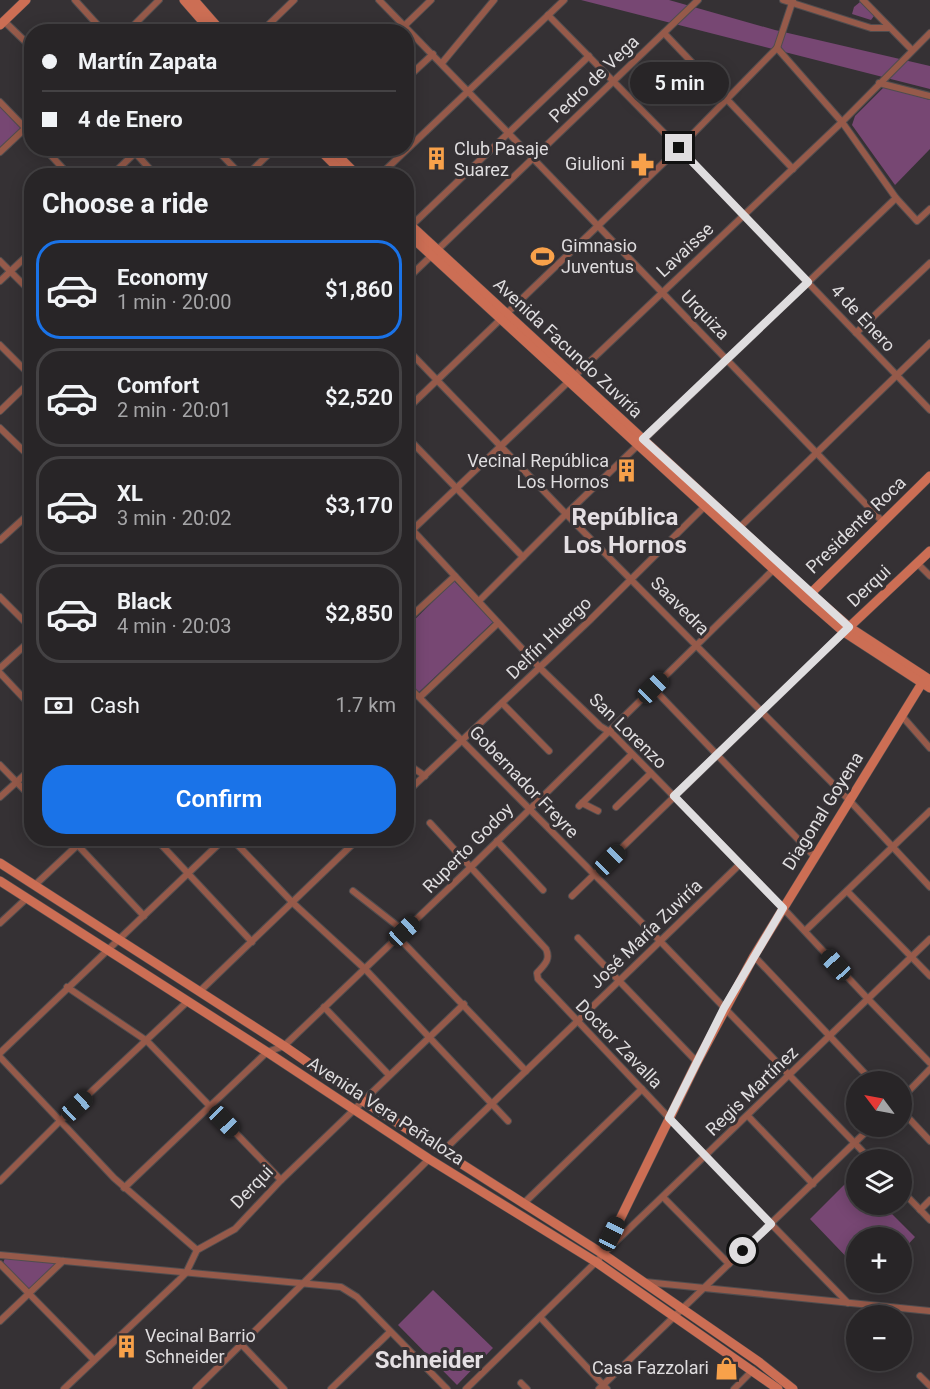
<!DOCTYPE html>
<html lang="en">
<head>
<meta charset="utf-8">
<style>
  :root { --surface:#282527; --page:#343133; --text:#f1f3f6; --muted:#a5a5a7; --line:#444244; --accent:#1a73e8 }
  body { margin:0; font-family:Roboto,sans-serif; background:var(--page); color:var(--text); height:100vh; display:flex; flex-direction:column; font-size:22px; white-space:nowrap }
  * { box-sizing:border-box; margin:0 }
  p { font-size:20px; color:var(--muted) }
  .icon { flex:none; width:33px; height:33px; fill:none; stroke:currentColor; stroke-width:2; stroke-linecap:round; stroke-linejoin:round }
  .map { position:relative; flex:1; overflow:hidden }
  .drawer { position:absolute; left:24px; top:168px; width:390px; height:678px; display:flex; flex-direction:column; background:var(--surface); border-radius:24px; box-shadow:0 3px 15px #0003,0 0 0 2px var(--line) }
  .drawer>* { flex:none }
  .hud { position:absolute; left:24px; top:24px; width:390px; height:132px; border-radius:24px; box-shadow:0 3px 15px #0003,0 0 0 2px var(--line); display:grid; align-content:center; height:132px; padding:0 18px; background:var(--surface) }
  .needle { width:39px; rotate:302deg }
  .controls { position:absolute; left:846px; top:1071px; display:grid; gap:12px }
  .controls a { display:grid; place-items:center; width:66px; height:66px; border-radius:50%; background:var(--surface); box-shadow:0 3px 15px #0003,0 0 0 2px var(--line); font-size:30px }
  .end { position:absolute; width:27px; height:27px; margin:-14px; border:8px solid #dfdddf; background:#111; box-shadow:0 0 0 3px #111 }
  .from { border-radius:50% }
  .bubble { position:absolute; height:42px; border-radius:21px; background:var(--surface); box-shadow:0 3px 15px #0003,0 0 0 2px var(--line); font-size:20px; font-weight:600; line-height:42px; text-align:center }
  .car { position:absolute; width:18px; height:36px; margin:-18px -9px; border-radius:8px; box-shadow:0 0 4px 2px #0007; background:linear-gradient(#222 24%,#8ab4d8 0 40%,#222 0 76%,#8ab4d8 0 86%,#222 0) }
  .hud b { display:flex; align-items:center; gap:21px; height:57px; font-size:22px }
  .hud b+b { border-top:2px solid var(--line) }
  .hud i { width:15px; height:15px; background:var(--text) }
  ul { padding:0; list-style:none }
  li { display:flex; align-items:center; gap:18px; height:99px; margin:0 12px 9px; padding:0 6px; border:3px solid var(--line); border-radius:24px }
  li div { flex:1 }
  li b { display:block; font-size:22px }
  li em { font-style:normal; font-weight:600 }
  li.on { border-color:var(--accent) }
  li>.icon { width:54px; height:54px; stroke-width:1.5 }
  h2 { padding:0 18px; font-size:27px; line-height:72px }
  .pay { display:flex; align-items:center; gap:15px; height:66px; padding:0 18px; font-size:22px }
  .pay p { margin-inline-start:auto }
  .cta { display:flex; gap:12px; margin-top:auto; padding:12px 18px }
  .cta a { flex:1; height:69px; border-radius:24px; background:var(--accent); color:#fff; font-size:24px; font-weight:600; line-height:69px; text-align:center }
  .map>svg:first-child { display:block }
</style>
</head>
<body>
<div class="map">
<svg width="930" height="1389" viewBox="0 0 930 1389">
  <rect width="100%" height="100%" fill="#353134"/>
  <g fill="#774773">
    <path d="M581,0H669L775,30L930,66V89Z"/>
    <path d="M860,2L874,16L871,20L852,14L854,7Z"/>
    <path d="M884,87L930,100V149L895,185L852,125L855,116Z"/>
    <path d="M0,102L25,128L0,152Z"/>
    <path d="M454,581L493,622L418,693L407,682V627Z"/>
    <path d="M854,1175L856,1177V1204L883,1205L915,1237L902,1251V1238H856V1267L810,1219Z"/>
    <path d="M5,1258L58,1263L30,1290L3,1263Z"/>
    <path d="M433,1290L493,1348L457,1385L398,1325Z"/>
  </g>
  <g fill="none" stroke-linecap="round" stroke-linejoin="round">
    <defs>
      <g id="street">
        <path d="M75,0L104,32"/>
        <path d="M379,0C548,173 715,347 883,522"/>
        <path d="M783,0L871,28H889"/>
        <path d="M863,0L912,50"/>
        <path d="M548,15L679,148L930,410"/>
        <path d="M4,21L32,48"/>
        <path d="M127,32L159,0"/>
        <path d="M261,32L294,0"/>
        <path d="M398,32L431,0"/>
        <path d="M664,33L793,169"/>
        <path d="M777,48L842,122L896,198L917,221L930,209"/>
        <path d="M442,63L494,0"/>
        <path d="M406,79L433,54"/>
        <path d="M879,83L930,96"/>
        <path d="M0,102L32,135"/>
        <path d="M44,148L70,176"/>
        <path d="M131,148L156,176"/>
        <path d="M215,148L242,176"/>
        <path d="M0,152L32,122"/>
        <path d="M111,176L140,148"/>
        <path d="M246,176L275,148"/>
        <path d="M379,176L564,0"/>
        <path d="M412,225L589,56"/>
        <path d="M0,261L32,293"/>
        <path d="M406,280L698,0"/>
        <path d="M0,281L32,251"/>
        <path d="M856,333L930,263"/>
        <path d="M0,345L32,377"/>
        <path d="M406,348L566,514L849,800L930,887"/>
        <path d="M406,410L679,148L777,48L793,0"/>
        <path d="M0,411L32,380"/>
        <path d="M0,428L32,459"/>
        <path d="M406,436L523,557"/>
        <path d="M406,523L540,668L600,726L613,734L783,908L868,999L930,1063"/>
        <path d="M739,528L930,343"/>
        <path d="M406,536L842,122L930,33"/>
        <path d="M0,540L32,511"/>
        <path d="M917,563L930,576"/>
        <path d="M0,597L32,629"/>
        <path d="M479,601L566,514L896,198"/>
        <path d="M406,621L455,576"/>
        <path d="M0,668L32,639"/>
        <path d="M0,673L32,707"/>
        <path d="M406,684L661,942L871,1160"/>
        <path d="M653,688L815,857"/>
        <path d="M420,697L498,623"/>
        <path d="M502,703L549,751"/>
        <path d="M902,716L930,748"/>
        <path d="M406,763L425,776"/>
        <path d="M0,765L32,798"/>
        <path d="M406,793L591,619L707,504"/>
        <path d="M0,797L32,768"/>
        <path d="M582,803L598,811"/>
        <path d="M579,806L632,754"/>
        <path d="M616,807L651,773"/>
        <path d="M430,823L546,949C551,960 544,965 537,973L538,979L706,1157L848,1303"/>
        <path d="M71,838L144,916"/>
        <path d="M155,838L252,942"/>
        <path d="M231,838L293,903L365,969L508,1121"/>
        <path d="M497,841L543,890"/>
        <path d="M35,885L85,838"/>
        <path d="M353,891L404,931"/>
        <path d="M847,891L930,976"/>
        <path d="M572,896L844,632"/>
        <path d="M0,923L27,898"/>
        <path d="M805,931L930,811"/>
        <path d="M398,937L526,1071"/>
        <path d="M578,938L697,1062"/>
        <path d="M754,956L873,1082"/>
        <path d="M67,987L147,1041L281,1180"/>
        <path d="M199,992L359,838"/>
        <path d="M324,1007L389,1075"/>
        <path d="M0,1053L225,838"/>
        <path d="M0,1057L114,1178L197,1250"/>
        <path d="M902,1098L930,1069"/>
        <path d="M902,1111L930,1141"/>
        <path d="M748,1116L813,1184"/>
        <path d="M442,1152L740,864"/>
        <path d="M0,1181L59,1122L188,1001"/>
        <path d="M124,1188L267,1052L284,1046L472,866L773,570"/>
        <path d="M902,1191L930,1220"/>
        <path d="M663,1197L729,1264"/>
        <path d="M523,1204L642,1089"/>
        <path d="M920,1210L930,1200"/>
        <path d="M607,1250L930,939"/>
        <path d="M0,1255L341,1287L357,1297L447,1389"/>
        <path d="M0,1264L94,1360"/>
        <path d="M645,1282L930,1311"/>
        <path d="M540,1317L607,1389"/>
        <path d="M0,1321L63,1261"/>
        <path d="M242,1345L284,1389"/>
        <path d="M920,1376L930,1386"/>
        <path d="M521,1383L527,1389"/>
        <path d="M64,1389L178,1281L186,1273L197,1250L235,1229L281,1180L464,1004"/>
        <path d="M196,1389L429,1159"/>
        <path d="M331,1389L390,1332"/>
        <path d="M466,1389L599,1259"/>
        <path d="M599,1389L872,1126"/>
        <path d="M734,1389L753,1370"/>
      </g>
      <g id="secondary">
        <path d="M184,0L212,32"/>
        <path d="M194,0L222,32"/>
        <path d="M0,25L26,0"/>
        <path d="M318,148L346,176"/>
        <path d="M330,148L358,176"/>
        <path d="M406,221L810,593L849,627L930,680"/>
        <path d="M406,232L805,598L844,632L930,688"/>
        <path d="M808,596L930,476"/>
        <path d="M846,630L930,551"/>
        <path d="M0,863L284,1046L363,1101L603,1254L759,1362L793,1389"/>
        <path d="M0,881L267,1052L429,1159L596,1262L778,1389"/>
        <path d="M603,1254L697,1062L754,956L922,683L928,681"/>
      </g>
    </defs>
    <use href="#street" stroke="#504d4f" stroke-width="8"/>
    <use href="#secondary" stroke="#504d4f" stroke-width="10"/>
    <use href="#street" stroke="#965a4a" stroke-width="6"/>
    <use href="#secondary" stroke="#cc6e54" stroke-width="9"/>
  </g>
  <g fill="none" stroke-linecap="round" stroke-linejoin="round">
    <path stroke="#dfdddf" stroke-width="8" d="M679,148L808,282L643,439L849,627L674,796L783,908L724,1008L669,1118L771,1224L743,1251"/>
  </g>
  <defs>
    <symbol id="building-bare" viewBox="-9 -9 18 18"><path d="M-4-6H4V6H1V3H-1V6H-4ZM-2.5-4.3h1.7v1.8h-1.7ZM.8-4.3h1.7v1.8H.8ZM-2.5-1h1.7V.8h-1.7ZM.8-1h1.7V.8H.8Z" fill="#f8a14a" stroke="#353134" stroke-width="2.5" paint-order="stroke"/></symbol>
    <symbol id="pharmacy-bare" viewBox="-9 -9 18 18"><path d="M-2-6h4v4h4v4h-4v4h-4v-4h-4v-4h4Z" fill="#f8a14a" stroke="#353134" stroke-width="2.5" paint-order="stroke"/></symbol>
    <symbol id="stadium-bare" viewBox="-9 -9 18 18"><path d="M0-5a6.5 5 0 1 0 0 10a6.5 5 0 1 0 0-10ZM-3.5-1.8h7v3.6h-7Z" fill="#f8a14a" stroke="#353134" stroke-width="2.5" paint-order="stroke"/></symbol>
    <symbol id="shop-bare" viewBox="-9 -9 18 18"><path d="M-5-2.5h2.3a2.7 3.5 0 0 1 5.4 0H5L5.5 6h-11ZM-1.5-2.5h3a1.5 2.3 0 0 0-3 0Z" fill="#f8a14a" stroke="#353134" stroke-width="2.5" paint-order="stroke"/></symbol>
  </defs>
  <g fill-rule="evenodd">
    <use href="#building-bare" x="420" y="142" width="33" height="33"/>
    <use href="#pharmacy-bare" x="626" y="148" width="33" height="33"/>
    <use href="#stadium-bare" x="526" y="240" width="33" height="33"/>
    <use href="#building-bare" x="610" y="454" width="33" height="33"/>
    <use href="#building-bare" x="110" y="1330" width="33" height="33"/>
    <use href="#shop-bare" x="710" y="1352" width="33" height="33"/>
  </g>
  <g text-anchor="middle" stroke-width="6" stroke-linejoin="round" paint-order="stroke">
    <g font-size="18" fill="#dfdddf" stroke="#353134">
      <text transform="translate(594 79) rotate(-44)" y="6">Pedro de Vega</text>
      <text transform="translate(685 250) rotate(-43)" y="6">Lavaisse</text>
      <text transform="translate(705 315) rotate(46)" y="6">Urquiza</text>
      <text transform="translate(863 318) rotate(47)" y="6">4 de Enero</text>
      <text transform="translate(568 348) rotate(43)" y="6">Avenida Facundo Zuviría</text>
      <text transform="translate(856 525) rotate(-44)" y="6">Presidente Roca</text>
      <text transform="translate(869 586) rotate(-43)" y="6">Derqui</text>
      <text transform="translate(680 606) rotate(45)" y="6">Saavedra</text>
      <text transform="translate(549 638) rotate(-44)" y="6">Delfín Huergo</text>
      <text transform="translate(628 731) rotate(44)" y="6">San Lorenzo</text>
      <text transform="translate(524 782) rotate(46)" y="6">Gobernador Freyre</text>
      <text transform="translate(823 811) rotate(-58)" y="6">Diagonal Goyena</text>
      <text transform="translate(468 848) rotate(-45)" y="6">Ruperto Godoy</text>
      <text transform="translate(646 934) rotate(-44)" y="6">José María Zuviría</text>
      <text transform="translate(619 1044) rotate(46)" y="6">Doctor Zavalla</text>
      <text transform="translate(752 1091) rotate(-44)" y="6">Regis Martínez</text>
      <text transform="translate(386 1111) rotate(33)" y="6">Avenida Vera Peñaloza</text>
      <text transform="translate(252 1187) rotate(-46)" y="6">Derqui</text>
    </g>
    <g font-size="18" fill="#dfdddf" stroke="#353134" text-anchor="start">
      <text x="454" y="155">Club Pasaje<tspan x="454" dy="21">Suarez</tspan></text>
      <text x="625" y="170" text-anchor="end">Giulioni</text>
      <text x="561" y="252">Gimnasio<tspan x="561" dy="21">Juventus</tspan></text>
      <text x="609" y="467" text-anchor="end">Vecinal República<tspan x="609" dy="21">Los Hornos</tspan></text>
      <text x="145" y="1342">Vecinal Barrio<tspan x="145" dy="21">Schneider</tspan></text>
      <text x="709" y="1374" text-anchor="end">Casa Fazzolari</text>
    </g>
    <g font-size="24" font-weight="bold" fill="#e4dfe3" stroke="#353134">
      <text x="625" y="525">República<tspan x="625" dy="28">Los Hornos</tspan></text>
      <text x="429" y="1368">Schneider</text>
    </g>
  </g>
</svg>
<div class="controls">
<a><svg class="needle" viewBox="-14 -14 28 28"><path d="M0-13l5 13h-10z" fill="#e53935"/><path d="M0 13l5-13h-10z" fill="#a5a5a7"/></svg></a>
<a><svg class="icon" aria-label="layers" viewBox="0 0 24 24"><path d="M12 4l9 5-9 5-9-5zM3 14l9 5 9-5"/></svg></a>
<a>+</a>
<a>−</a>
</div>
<i class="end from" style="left:743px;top:1251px"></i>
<i class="end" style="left:679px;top:148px"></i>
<div class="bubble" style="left:630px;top:62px;width:99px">5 min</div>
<i class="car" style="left:653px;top:688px;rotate:45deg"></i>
<i class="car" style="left:610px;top:860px;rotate:45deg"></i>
<i class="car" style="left:404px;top:931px;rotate:47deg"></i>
<i class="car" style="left:836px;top:965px;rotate:318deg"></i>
<i class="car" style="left:77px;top:1106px;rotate:47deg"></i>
<i class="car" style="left:224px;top:1121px;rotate:136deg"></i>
<i class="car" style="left:612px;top:1234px;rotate:26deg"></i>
<div class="hud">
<b><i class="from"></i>Martín Zapata</b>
<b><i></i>4 de Enero</b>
</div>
<section class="drawer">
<h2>Choose a ride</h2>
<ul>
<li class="on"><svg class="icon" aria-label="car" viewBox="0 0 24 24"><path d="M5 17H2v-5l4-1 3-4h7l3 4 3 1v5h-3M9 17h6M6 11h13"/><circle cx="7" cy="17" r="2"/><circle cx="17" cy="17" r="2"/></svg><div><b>Economy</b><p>1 min · 20:00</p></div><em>$1,860</em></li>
<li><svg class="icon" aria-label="car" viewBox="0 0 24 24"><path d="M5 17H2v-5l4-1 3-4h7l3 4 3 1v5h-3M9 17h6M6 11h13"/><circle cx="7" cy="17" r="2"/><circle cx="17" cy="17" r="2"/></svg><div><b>Comfort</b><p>2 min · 20:01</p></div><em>$2,520</em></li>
<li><svg class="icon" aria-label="car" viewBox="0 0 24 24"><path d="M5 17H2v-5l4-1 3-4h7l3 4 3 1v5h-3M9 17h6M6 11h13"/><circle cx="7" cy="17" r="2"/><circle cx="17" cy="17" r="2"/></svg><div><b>XL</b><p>3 min · 20:02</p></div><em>$3,170</em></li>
<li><svg class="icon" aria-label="car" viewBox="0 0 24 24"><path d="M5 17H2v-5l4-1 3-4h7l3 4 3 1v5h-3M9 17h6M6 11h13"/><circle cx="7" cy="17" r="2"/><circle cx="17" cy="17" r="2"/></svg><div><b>Black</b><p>4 min · 20:03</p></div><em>$2,850</em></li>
</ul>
<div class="pay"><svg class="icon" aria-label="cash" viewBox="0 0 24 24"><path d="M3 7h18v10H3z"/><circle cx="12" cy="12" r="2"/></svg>Cash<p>1.7 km</p></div>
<div class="cta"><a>Confirm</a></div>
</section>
</div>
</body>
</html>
